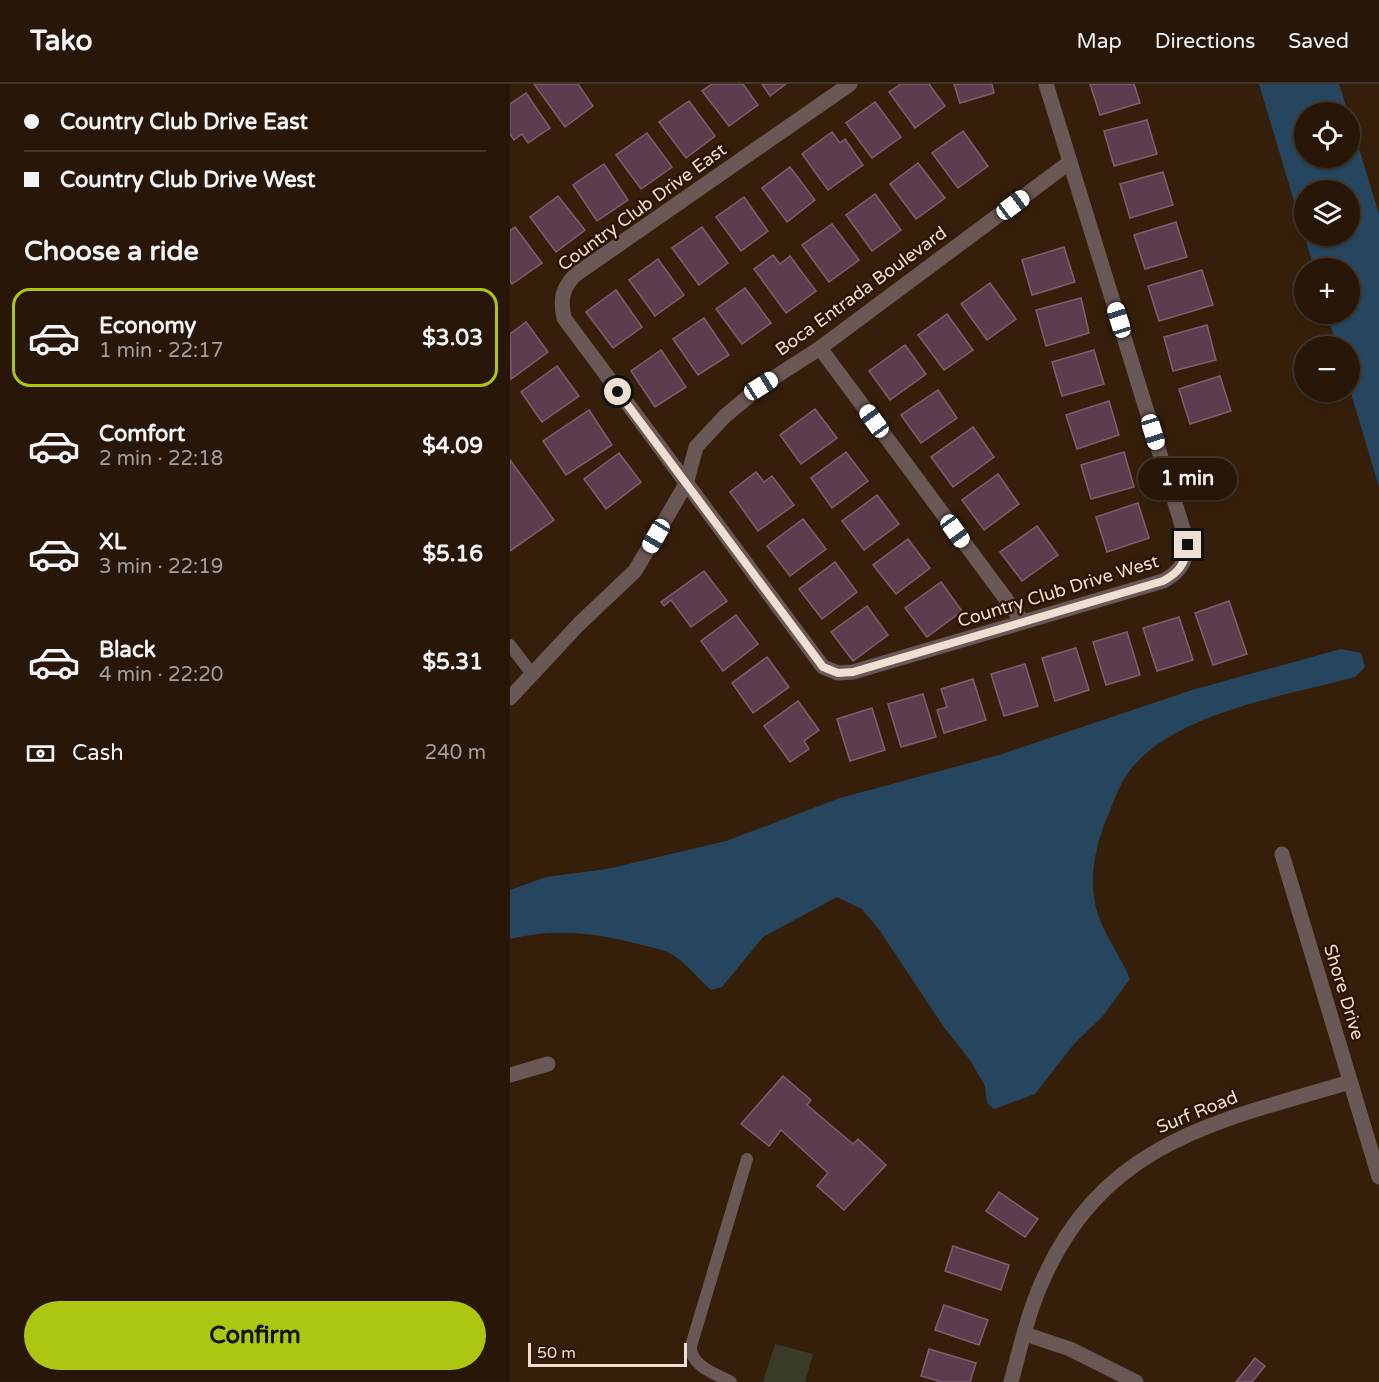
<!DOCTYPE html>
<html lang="en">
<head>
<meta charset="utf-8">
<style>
  :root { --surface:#281708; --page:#342416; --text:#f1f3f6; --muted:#a59f9c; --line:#443629; --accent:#acc611 }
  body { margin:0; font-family:"Varela Round",sans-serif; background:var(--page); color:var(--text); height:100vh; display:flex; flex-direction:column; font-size:22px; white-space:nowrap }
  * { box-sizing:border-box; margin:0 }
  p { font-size:20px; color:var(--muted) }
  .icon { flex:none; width:33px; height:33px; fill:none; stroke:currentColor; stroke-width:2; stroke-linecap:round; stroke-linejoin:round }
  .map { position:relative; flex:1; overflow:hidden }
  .sheet { display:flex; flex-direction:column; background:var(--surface); width:510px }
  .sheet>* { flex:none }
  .top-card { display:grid; align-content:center; height:132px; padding:0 24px; background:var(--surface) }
  .buttons { position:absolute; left:784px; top:18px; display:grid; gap:12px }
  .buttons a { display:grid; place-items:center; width:66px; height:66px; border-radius:50%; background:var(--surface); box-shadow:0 2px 4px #0004,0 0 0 2px var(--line); font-size:30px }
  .scale { position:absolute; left:18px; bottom:15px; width:159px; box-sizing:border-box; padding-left:6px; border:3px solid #efdfd3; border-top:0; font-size:16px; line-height:21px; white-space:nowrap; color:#efdfd3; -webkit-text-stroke:4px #2b1502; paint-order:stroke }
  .end { position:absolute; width:27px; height:27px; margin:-14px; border:8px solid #efdfd3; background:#111; box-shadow:0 0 0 3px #111 }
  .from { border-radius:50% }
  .bubble { position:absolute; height:42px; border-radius:21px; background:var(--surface); box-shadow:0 2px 4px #0004,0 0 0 2px var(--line); font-size:20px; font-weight:700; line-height:42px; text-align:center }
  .car { position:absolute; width:18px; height:36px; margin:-18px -9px; border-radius:8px; box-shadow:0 0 4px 2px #0007; background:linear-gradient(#fff 24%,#345 0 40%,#fff 0 76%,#345 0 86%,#fff 0) }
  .top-card b { display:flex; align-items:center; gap:21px; height:57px; font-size:22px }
  .top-card b+b { border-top:2px solid var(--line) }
  .top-card i { width:15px; height:15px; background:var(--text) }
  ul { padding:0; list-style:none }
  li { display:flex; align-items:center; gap:18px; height:99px; margin:0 12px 9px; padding:0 12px; border:3px solid transparent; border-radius:18px }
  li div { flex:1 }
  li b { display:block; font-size:22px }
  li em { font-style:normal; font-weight:700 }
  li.selected { border-color:var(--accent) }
  li>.icon { width:54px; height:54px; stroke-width:1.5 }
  h2 { padding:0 24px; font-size:27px; line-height:72px }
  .pay { display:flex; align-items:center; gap:15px; height:66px; padding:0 24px; font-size:22px }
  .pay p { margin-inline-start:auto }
  .primary-button { display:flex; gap:12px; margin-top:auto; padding:12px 24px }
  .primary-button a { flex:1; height:69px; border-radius:36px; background:var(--accent); color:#111; font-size:24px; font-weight:700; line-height:69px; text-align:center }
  header { display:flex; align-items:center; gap:36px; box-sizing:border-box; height:84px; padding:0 30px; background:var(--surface); border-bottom:2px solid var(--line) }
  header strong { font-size:28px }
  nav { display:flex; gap:33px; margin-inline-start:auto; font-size:21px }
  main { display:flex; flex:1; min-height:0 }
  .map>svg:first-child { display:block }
</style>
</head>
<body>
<header>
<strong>Tako</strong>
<nav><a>Map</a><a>Directions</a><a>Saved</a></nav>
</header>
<main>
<section class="sheet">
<div class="top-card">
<b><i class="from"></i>Country Club Drive East</b>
<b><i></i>Country Club Drive West</b>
</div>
<h2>Choose a ride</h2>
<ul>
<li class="selected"><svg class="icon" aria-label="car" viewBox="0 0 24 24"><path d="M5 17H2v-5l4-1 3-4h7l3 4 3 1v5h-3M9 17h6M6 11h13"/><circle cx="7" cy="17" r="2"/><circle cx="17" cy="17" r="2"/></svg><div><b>Economy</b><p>1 min · 22:17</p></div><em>$3.03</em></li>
<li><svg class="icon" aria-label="car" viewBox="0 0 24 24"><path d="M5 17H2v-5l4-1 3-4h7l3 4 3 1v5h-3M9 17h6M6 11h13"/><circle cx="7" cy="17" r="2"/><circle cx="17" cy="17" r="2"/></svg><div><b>Comfort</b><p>2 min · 22:18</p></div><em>$4.09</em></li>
<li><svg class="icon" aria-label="car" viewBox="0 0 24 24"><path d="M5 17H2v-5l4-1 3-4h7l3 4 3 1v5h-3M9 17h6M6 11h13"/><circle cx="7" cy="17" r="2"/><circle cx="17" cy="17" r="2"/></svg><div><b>XL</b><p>3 min · 22:19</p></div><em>$5.16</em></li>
<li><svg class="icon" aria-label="car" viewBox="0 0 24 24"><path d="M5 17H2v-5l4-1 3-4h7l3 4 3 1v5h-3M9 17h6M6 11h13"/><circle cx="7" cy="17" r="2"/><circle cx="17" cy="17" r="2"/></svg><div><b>Black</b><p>4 min · 22:20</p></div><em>$5.31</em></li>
</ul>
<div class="pay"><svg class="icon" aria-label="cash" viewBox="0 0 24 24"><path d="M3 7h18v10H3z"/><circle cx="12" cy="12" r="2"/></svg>Cash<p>240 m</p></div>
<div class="primary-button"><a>Confirm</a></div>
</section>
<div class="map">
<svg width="869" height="1298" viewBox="0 0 869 1298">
  <rect width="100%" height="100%" fill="#361f0a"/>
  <path fill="#3b3c27" d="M265,1260L303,1270L295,1298H253Z"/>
  <g fill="#25465e" fill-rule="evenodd">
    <path d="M749,0H829L838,28H795V74H840V35L869,130V403L840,306V262H827L817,230H840V184H804ZM795,106H840V152H795Z"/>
    <path d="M831,565L851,569L855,583L845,593C776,612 657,629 616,692C609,702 604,717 599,729C588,755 580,784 584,813C588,845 609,867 620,895L592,933L564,960L525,1010L484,1025L477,1019L475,1002L460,976L433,942L370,847L352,825L327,813L253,853L212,903L201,906C189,895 177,880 163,871C154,865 139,863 128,860C85,849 44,844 0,855V806L36,793L97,785L216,757L330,714L489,671L682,606Z"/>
  </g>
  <g fill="#5b3d4d" stroke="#7e5e6f" stroke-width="1.5">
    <path d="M24,0H68L83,22L55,43Z"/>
    <path d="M202,0H233L248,21L219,42L192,7Z"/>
    <path d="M252,0H276L260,12Z"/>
    <path d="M391,0H419L435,22L405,44L379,8Z"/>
    <path d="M444,0H482L484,9L450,19Z"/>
    <path d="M580,0H624L630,19L590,31Z"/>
    <path d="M16,9L40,44L18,59L12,50L4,56L0,50V20Z"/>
    <path d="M179,17L205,52L176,74L149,38Z"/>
    <path d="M365,18L391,53L362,74L336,39Z"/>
    <path d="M637,36L647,70L604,82L594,47Z"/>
    <path d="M453,47L478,82L448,104L422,69Z"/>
    <path d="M322,48L330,59L335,55L353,81L318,106L292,70Z"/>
    <path d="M137,49L162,83L131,105L106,71Z"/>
    <path d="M408,79L435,114L406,135L380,100Z"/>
    <path d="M94,80L118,116L87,137L63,101Z"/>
    <path d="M280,83L305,116L277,138L252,104Z"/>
    <path d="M653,88L663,121L620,134L610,100Z"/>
    <path d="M365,110L391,146L362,167L336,131Z"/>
    <path d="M48,112L75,146L46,168L20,133Z"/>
    <path d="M234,113L258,147L231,167L206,133Z"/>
    <path d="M666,138L677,173L635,185L624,151Z"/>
    <path d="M322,140L349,176L319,198L292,161Z"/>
    <path d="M5,143L32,179L2,200L0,197V146Z"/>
    <path d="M192,143L218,179L189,201L162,164Z"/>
    <path d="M554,163L565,198L522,211L512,176Z"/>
    <path d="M263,171L270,180L280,172L306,207L276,229L244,185Z"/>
    <path d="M148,175L174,211L145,232L119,196Z"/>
    <path d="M692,186L703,221L649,237L638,202Z"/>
    <path d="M480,199L506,235L477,256L451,220Z"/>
    <path d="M235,204L261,239L232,260L206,225Z"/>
    <path d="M106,206L132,243L103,264L76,228Z"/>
    <path d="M571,214L579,249L536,262L526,226Z"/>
    <path d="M437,230L463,266L434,286L408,251Z"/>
    <path d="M194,234L219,271L188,291L163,255Z"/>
    <path d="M16,238L38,268L1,295L0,250Z"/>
    <path d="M697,241L706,276L663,287L654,253Z"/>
    <path d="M395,261L416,290L380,316L359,287Z"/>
    <path d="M151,266L176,303L145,323L121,287Z"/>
    <path d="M584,266L594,300L552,312L542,278Z"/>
    <path d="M47,282L69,312L32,338L11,308Z"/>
    <path d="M710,292L721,327L680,340L669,305Z"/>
    <path d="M428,306L447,334L411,359L391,331Z"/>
    <path d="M599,317L609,351L567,365L556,331Z"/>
    <path d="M305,325L327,354L291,380L270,351Z"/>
    <path d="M79,326L102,361L56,391L33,357Z"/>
    <path d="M463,343L484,373L443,403L421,373Z"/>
    <path d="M336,368L358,397L322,424L301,394Z"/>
    <path d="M614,368L624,403L581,415L571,381Z"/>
    <path d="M109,369L131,398L96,425L74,395Z"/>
    <path d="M0,376L44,436L0,467Z"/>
    <path d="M246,388L254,398L262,392L284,421L248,447L220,408Z"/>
    <path d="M488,390L509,420L474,446L452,416Z"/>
    <path d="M367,411L389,440L354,466L332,437Z"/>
    <path d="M628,419L639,454L597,468L586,433Z"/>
    <path d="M293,435L316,465L280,492L257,462Z"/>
    <path d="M527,442L548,471L512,497L490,468Z"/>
    <path d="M398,455L420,484L386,510L363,481Z"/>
    <path d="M325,478L347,508L312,535L289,505Z"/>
    <path d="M194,487L217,517L181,543L161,516L154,522L151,518Z"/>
    <path d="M431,498L452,527L417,553L395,524Z"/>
    <path d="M719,517L737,570L703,581L685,529Z"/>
    <path d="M357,522L378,551L343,577L321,548Z"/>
    <path d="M226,531L248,560L213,587L191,557Z"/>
    <path d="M669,533L683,576L647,587L633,544Z"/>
    <path d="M617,548L630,591L596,601L583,558Z"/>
    <path d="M566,564L579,606L545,617L532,574Z"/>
    <path d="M257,573L279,603L243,629L222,599Z"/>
    <path d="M515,580L528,622L494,632L481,590Z"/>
    <path d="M463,595L476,636L434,649L427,626L437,623L431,605Z"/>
    <path d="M413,610L426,653L391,663L378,620Z"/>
    <path d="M288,617L309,646L294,657L299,665L280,678L254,642Z"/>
    <path d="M362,624L375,666L340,677L327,635Z"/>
    <path d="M273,992L301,1016L297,1021L343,1060L348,1055L376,1081L334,1126L307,1102L318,1089L271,1046L259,1062L231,1040Z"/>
    <path d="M489,1108L528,1135L515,1153L476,1127Z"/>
    <path d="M443,1162L499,1181L491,1206L435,1187Z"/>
    <path d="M434,1221L478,1236L469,1261L425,1246Z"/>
    <path d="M419,1265L466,1279L460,1298H432L411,1292Z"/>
    <path d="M745,1274L755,1282L742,1298H726Z"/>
  </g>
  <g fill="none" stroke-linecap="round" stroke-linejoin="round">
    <g stroke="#6a5756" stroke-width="12">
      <path d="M0,561L22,590"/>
      <path d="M221,1298C206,1290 180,1282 181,1262L237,1075"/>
    </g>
    <g stroke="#6a5756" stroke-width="15">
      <path d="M340,0L65,191C52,205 50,215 54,234L313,583L328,589L343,588L653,497C670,488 675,479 678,461L536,0"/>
      <path d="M310,264L513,538"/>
      <path d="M0,614L69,540L125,487L176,400L186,363L215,332L251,302L310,264L560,78"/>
      <path d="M772,770L869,1093"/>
      <path d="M0,991L38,980"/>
      <path d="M515,1250L560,1265L626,1298"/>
      <path d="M501,1298C510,1265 518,1229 532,1198C593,1057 709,1037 840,998"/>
    </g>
  </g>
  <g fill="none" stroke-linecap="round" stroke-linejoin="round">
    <path stroke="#efdfd3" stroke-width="8" d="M108,308L313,583L328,589L343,588L653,497C670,488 675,479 678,461"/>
  </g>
  <g text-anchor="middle" stroke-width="5" stroke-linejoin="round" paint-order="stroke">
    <g font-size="18" fill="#efdfd3" stroke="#2b1502">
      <text transform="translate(132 123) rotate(-36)" y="6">Country Club Drive East</text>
      <text transform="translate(351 207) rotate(-36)" y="6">Boca Entrada Boulevard</text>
      <text transform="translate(548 507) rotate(-17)" y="6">Country Club Drive West</text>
      <text transform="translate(834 908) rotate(73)" y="6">Shore Drive</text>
      <text transform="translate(687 1028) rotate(-22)" y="6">Surf Road</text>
    </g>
  </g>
</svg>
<div class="buttons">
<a><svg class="icon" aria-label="locate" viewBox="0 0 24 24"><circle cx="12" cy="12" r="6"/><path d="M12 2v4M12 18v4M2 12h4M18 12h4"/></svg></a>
<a><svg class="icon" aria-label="layers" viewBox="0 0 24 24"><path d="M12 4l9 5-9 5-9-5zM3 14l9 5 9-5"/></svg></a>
<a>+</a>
<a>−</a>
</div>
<div class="scale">50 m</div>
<i class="end from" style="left:108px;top:308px"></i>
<i class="end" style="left:678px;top:461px"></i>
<div class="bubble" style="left:628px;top:374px;width:99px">1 min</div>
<i class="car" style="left:503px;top:121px;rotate:53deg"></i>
<i class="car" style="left:609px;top:236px;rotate:343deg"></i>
<i class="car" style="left:251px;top:302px;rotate:58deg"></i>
<i class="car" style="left:364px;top:337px;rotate:324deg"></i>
<i class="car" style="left:643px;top:348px;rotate:163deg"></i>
<i class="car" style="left:445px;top:447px;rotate:144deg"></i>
<i class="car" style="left:146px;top:452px;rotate:210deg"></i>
</div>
</main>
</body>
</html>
